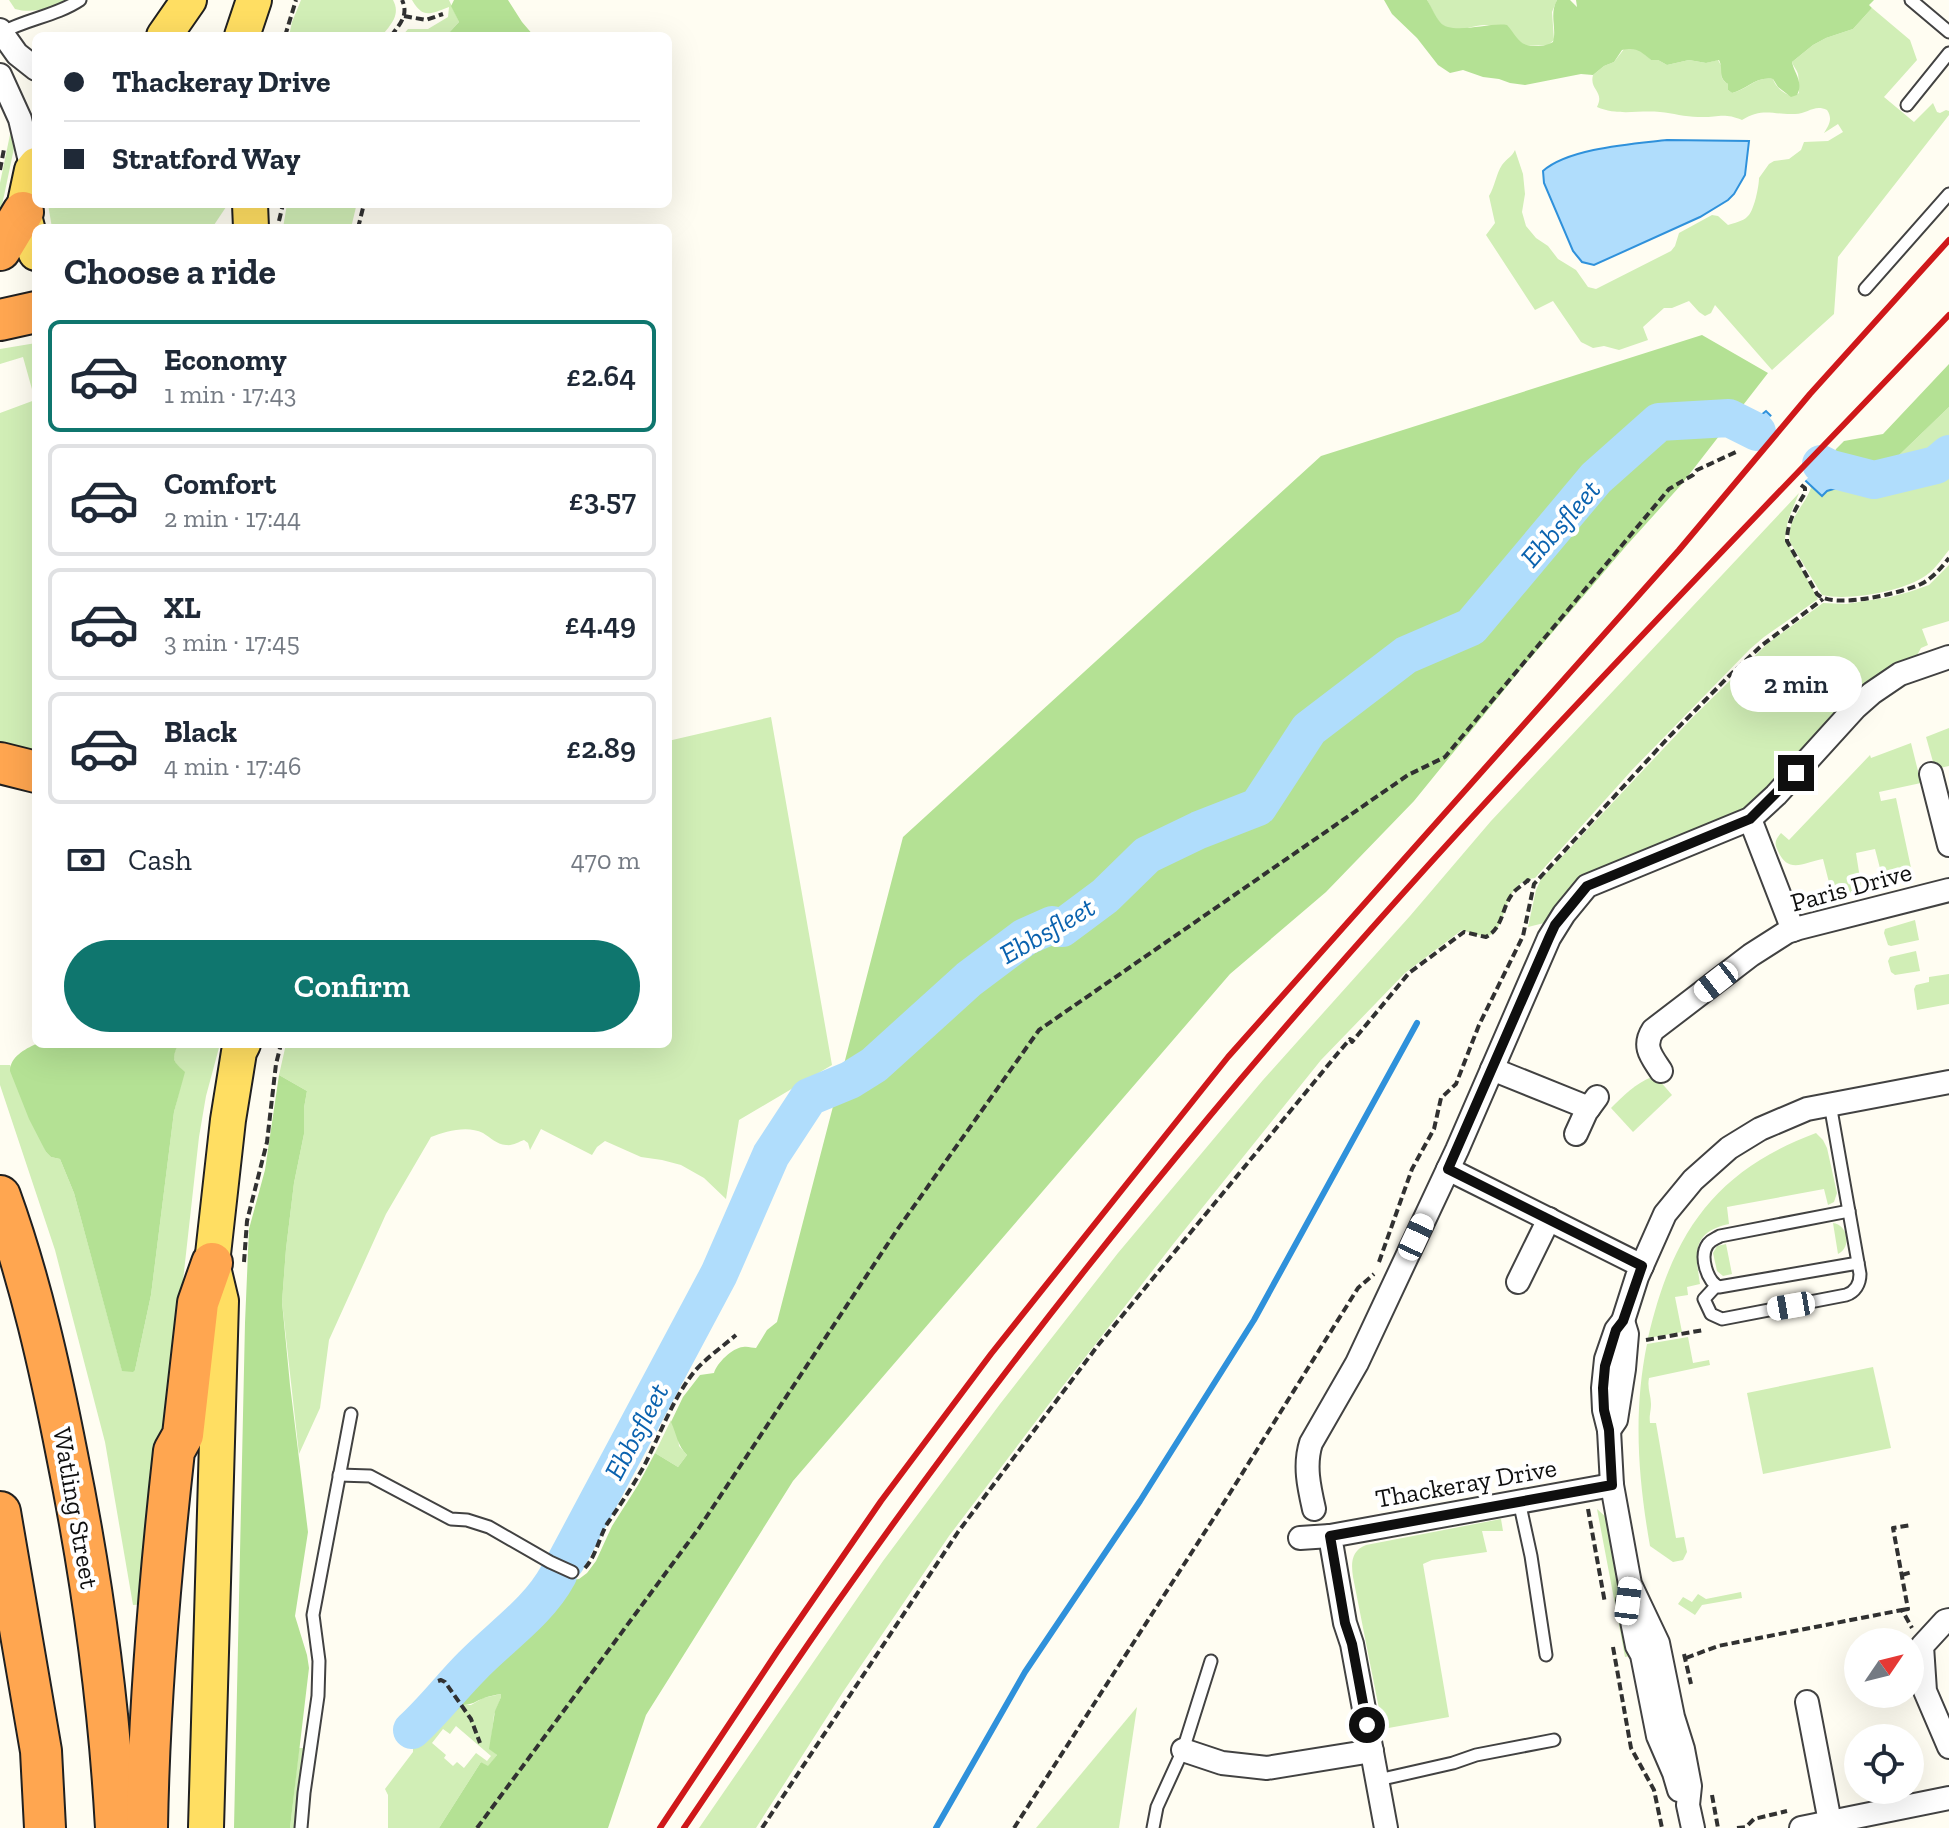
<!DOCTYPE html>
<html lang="en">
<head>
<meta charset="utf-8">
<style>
  :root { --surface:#fff; --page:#f6f6f7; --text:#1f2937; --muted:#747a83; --line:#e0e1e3; --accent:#0f766e }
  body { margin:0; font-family:"Zilla Slab",serif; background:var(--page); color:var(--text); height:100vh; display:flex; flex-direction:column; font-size:30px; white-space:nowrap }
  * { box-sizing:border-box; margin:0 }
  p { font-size:26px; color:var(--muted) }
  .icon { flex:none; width:44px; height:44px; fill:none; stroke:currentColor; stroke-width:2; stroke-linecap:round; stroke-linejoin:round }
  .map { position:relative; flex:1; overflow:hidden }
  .drawer { position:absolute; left:32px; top:224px; width:640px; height:824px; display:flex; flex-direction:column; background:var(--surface); border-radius:12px; box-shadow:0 8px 32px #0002 }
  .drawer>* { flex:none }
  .guide { position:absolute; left:32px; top:32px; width:640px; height:176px; border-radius:12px; box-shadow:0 8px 32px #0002; display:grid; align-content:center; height:176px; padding:0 32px; background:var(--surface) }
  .needle { width:52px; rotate:55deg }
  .buttons { position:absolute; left:1844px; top:1628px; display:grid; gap:16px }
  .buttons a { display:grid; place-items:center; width:80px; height:80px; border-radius:50%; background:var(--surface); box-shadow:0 8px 32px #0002; font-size:40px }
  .end { position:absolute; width:36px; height:36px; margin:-18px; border:10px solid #0f0f0f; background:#fff; box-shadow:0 0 0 4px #fff }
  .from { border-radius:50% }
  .bubble { position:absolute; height:56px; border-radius:28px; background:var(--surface); box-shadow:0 8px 32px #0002; font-size:26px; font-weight:600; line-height:56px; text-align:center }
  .car { position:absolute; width:24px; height:48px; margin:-24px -12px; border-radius:10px; box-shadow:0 0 6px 2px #0007; background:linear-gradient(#fff 24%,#345 0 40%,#fff 0 76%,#345 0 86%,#fff 0) }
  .guide b { display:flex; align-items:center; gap:28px; height:76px; font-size:30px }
  .guide b+b { border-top:2px solid var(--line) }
  .guide i { width:20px; height:20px; background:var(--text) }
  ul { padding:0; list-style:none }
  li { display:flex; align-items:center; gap:24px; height:112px; margin:0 16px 12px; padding:0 16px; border:4px solid var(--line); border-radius:12px }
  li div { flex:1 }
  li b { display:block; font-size:30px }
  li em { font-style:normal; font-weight:600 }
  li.active { border-color:var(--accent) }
  li>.icon { width:72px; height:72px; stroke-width:1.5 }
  h2 { padding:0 32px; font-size:36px; line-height:96px }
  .pay { display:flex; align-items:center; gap:20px; height:88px; padding:0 32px; font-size:30px }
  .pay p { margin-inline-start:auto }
  .cta { display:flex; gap:16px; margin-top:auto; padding:16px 32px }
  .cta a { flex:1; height:92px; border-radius:48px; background:var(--accent); color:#fff; font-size:32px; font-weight:600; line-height:92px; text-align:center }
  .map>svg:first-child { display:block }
</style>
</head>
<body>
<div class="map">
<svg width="1949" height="1828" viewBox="0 0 1949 1828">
  <rect width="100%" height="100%" fill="#fffdf2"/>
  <g fill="#d1eeb6" fill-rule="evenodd">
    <path d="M9,0H67C51,8 33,14 15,9Z"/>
    <path d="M301,0H393C401,15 391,24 382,36H289L292,22Z"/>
    <path d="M412,0H449L459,22L446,36H402L408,29H428L448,17L449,7C430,14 423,19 412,0Z"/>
    <path d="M1427,0H1557L1552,12L1554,40L1548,45L1525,46C1517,38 1498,26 1487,25C1473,24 1456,35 1444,26C1436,21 1432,8 1427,0Z"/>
    <path d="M1872,8L1910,40L1917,60L1884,97L1914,122L1933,103L1937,112L1940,113L1946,110L1949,111V115L1838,257L1834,314L1772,370L1715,305L1711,313L1705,316L1699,312L1689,301L1672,308H1664L1643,327L1648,340L1619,350L1604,346L1593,348L1581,342L1553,301L1535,310L1486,235L1495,223L1489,196C1495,186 1496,174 1502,165C1507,158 1512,157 1515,150L1523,174L1525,194L1522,212L1526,226L1536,238L1548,246L1558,259L1576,270L1588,287L1596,289L1671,251L1675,246L1679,233L1712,215L1718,216L1728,225C1734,223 1743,221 1747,217C1754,212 1759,186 1759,178L1769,164L1774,161L1789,159L1801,150L1804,142L1828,141L1843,132L1838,124L1824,133C1829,125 1833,119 1827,110C1814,104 1808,114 1795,114C1773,115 1763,107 1742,120C1723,112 1717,118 1698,117C1685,117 1673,113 1660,112C1637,110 1618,116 1597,107C1605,91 1589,90 1593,75L1604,66L1614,62L1624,49H1639L1651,60H1658L1667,65L1689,60L1706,63L1718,60L1722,67C1722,75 1719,78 1728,84V90L1732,93C1747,90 1756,76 1773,79C1776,89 1790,100 1799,93C1799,87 1799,80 1798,74C1797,70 1793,66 1792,62L1813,45L1826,38L1853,29Z"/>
    <path d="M12,125L14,148L0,215V183Z"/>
    <path d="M48,204H228L212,228H52Z"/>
    <path d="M287,204H354L356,207L351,228H283Z"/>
    <path d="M36,343V757L0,746V413L35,400L23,357L0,364V349Z"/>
    <path d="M1949,407V550C1941,560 1933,572 1922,578C1899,592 1848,601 1822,595L1790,542C1786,520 1804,507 1811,488L1810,486L1822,496L1827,491L1847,485L1851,476L1849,468C1865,468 1883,467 1896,458Z"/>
    <path d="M1799,493L1788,520L1785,538L1818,599L1764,637L1750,649L1632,770L1535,878C1500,882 1509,930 1488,936C1481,937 1468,932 1462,930L1405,973L1321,1060L1174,1243L1049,1404L949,1536L843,1692L756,1828H699L883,1561L1000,1404L1118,1253L1263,1080L1410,916L1491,821Z"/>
    <path d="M1949,565V621L1922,629L1928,645L1921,648L1915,659L1766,791L1746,809L1645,852L1592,873L1568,891L1548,922L1528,927L1536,890L1541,879L1694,716L1767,644L1823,603L1846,604L1890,597L1909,592L1929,585Z"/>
    <path d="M771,717L832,1065L739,1120L726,1199L704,1178L681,1165L662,1160L641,1157L605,1141L597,1147L592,1155L541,1129L530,1150L528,1143L524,1140C518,1142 513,1146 506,1145C496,1144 491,1138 483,1133C468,1125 445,1131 431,1137L386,1214L329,1340L320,1408L299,1454L282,1302L286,1249L294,1183L304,1134V1108L307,1091L279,1075L286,1044H668V741Z"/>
    <path d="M1949,728V766L1935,769L1926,737Z"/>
    <path d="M1911,743L1921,783L1879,792L1881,801L1896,798L1913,877L1886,881L1882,876L1875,849L1856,853L1861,885L1855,892L1833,898L1823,859C1803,863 1788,874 1778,851C1774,843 1775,840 1781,833L1789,840L1870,755L1871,758Z"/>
    <path d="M1915,920L1919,940L1891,946L1888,945L1884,933L1885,929Z"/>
    <path d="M1916,951L1920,971L1895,975L1891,972L1888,961L1890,957Z"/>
    <path d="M1949,974V1004L1917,1010L1914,989L1916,985L1929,982V977Z"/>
    <path d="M178,1044H220L206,1096L199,1137L147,1604L133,1605L105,1442L55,1250L0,1085V1065H10L46,1152L51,1157L60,1159L74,1193L122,1370H135L151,1295L174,1112L184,1072C173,1061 171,1059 178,1044Z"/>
    <path d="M1652,1077L1659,1080L1672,1095L1633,1132L1611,1108C1623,1096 1636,1083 1652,1077Z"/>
    <path d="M1816,1133L1823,1140L1827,1148L1837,1193L1834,1202L1828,1205L1824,1189L1727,1207L1729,1224C1692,1232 1695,1252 1700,1284L1687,1287L1688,1295L1675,1297L1682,1332L1648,1338C1672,1234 1714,1171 1816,1133Z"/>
    <path d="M1833,1223C1848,1225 1852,1247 1838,1254Z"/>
    <path d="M1726,1244L1732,1274L1723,1276L1717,1271L1713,1253L1717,1246Z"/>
    <path d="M1688,1337L1693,1363L1709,1360L1710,1365L1649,1378C1647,1388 1651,1395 1651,1404C1651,1412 1649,1415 1650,1423H1656L1676,1538L1684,1537L1687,1552L1683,1560L1673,1562L1650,1546C1638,1478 1633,1412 1647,1344Z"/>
    <path d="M1873,1367L1891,1448L1763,1474L1747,1393Z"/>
    <path d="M671,1420L678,1437L679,1446L687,1455L678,1467L655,1453Z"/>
    <path d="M1597,1509L1607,1518L1631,1648L1636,1655L1625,1657Z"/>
    <path d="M1501,1519L1503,1531H1482L1487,1552L1432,1560L1423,1564L1449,1717L1383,1729L1353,1577C1351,1563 1351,1551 1366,1545Z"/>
    <path d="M1741,1592L1742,1598L1702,1605L1695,1615L1678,1604L1683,1597L1692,1602L1698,1594L1706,1599Z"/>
    <path d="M501,1694V1697L494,1715L490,1749L497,1755L488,1767L481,1762L439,1828H388V1795L385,1789L413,1752V1743L403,1731L406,1728L416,1740L463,1705H471L483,1698ZM456,1726L491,1756L487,1761L476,1753L464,1768L457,1762L453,1766L444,1758L446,1755L432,1743L443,1729L450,1734Z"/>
    <path d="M1137,1707L1119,1828H1036Z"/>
    <path d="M299,1748H304L294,1828H290Z"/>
  </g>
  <g fill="#b4e194">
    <path d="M454,0H508L522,22L534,36H446L459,22L451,6Z"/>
    <path d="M1384,0H1427C1432,7 1434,15 1440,22C1451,36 1489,22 1507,25C1516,35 1519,46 1533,46C1541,46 1546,46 1553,42C1557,28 1549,15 1557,0H1570L1577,7L1576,0H1874L1869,5L1872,8L1853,29L1826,38L1813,45L1792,62C1794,73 1804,82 1797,95L1791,97L1778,87L1773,79C1756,76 1746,90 1732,93L1728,90V84C1717,77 1724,70 1719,60L1706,63L1689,60L1667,65L1658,60H1651C1640,51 1637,47 1622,50L1614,62L1604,66L1593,75L1581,74L1525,85L1510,83L1499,79L1483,77L1463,70L1450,73L1438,65L1417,38L1392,14Z"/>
    <path d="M1702,335L1768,373L1681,485L1627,545L1522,668L1414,801L1326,892L1230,974L793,1481L646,1715L608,1828H439L481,1762L488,1766L497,1755L489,1749L495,1711L501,1697V1694C495,1695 489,1696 484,1698C476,1701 472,1705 463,1705L449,1680L452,1681L480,1646L520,1602L544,1567L571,1580L579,1579L587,1573L596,1561L612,1526L638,1485L655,1453L678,1467L687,1455C677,1445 677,1435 671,1422L683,1397L700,1375L714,1373C717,1363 732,1348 743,1347C748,1346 752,1348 756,1348L767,1330L777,1322L903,837L1321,456Z"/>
    <path d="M1949,364V407L1896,458C1884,466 1860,472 1846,467C1839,464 1837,458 1833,452L1844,441L1883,434Z"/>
    <path d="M36,1044H178C172,1060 172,1060 185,1072L174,1112L151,1295L135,1370L133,1372L122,1371L74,1193L60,1159L51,1157L46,1152L29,1119L10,1071C10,1057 25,1049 36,1044Z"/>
    <path d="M279,1075L307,1091L304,1108V1134L294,1183L286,1249L282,1302L290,1385L308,1532L295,1616L307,1655L309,1668L290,1828H234L245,1323L249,1229L265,1170Z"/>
    <path d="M445,1686L461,1707L444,1720L420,1744L400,1723L409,1714L407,1710Z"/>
  </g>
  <g fill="#b0ddfc" stroke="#2f91db" stroke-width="2">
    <path d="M1667,140L1749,141L1745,175L1734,194L1728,200L1700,217L1594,265L1582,262L1573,251L1544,183L1543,171C1569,148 1633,144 1667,140Z"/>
    <path d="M1752,410L1760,416L1766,411L1771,416L1833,452L1840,463L1849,468C1851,474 1851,480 1847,485L1827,491L1822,496L1754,433L1750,421L1746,416Z"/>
  </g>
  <path fill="#fffdf2" d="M1774,413L1806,429L1836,449L1802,484L1753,437Z"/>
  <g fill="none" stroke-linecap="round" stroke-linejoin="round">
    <path stroke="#2f91db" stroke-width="6" d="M936,1828L1025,1672L1140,1501L1254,1320L1417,1023"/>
    <g stroke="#b0ddfc" stroke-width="38">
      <path d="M1821,464L1831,469L1874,480L1936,465L1949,454"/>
      <path d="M566,1561L719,1274L771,1155L809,1097L850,1080L874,1065L969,979L1025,937L1052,925L1062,928L1105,896L1147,855L1199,830L1258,807L1309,729L1406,655L1471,627L1596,478L1659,422L1729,418L1757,432"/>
      <path d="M412,1730C434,1710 451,1687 472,1666C501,1636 538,1612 558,1575"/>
    </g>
    <defs>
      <g id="lane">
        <path d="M1911,0L1949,32"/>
        <path d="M1,33C26,19 56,16 80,0"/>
        <path d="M1907,105L1949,53"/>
        <path d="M1865,289L1949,194"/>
        <path d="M1849,1211L1720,1236C1715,1239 1712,1239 1708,1244C1699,1256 1707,1281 1719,1287L1858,1263"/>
        <path d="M1716,1286L1704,1299L1711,1314L1722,1319L1846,1295C1855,1292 1860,1284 1860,1274L1830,1104"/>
        <path d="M339,1475L370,1476L451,1519L467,1520L489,1527L550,1562L572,1572"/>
        <path d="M1519,1501L1531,1556L1546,1655"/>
        <path d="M1378,1780L1453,1763L1476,1755L1554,1740"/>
        <path d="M301,1828L304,1793L318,1696L319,1661L313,1615L351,1414"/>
        <path d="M1153,1828L1157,1807L1183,1750L1211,1661"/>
      </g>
      <g id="street">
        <path d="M0,30L17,54L36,69"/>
        <path d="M0,75L20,119L32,170"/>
        <path d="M1931,774L1949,845"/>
        <path d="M1750,819L1793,930"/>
        <path d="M1492,1069L1589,1108"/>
        <path d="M1661,1071C1652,1057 1642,1047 1653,1030L1751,955L1787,932L1799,928L1949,890"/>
        <path d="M1576,1134L1586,1112L1597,1097"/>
        <path d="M1448,1169L1642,1266"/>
        <path d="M1518,1282L1549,1219"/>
        <path d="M1609,1430L1616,1420L1624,1369L1627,1334L1623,1321"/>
        <path d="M1314,1509C1309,1487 1304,1465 1311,1443L1357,1363L1457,1150L1549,938L1564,914L1587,886L1750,819L1776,795L1855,708L1872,693L1900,674L1949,657"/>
        <path d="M1300,1538L1330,1536"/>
        <path d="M1628,1601L1637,1646L1642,1655L1658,1736L1674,1773L1679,1790"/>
        <path d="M1949,1620L1945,1621L1922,1646L1925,1691L1949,1747"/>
        <path d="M1807,1702L1830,1822"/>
        <path d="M1183,1750L1222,1763L1267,1768L1372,1751"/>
        <path d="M1386,1828L1352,1644L1345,1623L1330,1536L1612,1485"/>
        <path d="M1693,1828L1688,1805L1690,1786L1683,1749L1673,1717L1658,1643L1630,1584L1612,1485L1609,1430L1604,1410L1603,1388L1606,1359L1616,1330L1623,1321L1637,1277L1665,1214L1693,1180L1729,1148L1760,1129L1807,1109L1949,1082"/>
        <path d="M1801,1828L1949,1798"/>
      </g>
      <g id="primary">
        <path d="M164,36L189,0"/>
        <path d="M242,36L254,0"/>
        <path d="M36,165L32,170L23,212L29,235L36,253"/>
        <path d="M250,204L251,228"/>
        <path d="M206,1828L221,1301L212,1263L228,1120L239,1052L243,1044"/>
      </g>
      <g id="highway">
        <path d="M0,250L23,212"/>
        <path d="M0,320L36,312"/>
        <path d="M0,763L36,772"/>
        <path d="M0,1196C30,1279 50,1368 67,1455C92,1578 109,1702 116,1828"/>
        <path d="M0,1512L41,1751L45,1828"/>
        <path d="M147,1828C149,1702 160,1577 174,1451L183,1435L198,1303L212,1263"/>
      </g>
    </defs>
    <use href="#lane" stroke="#424242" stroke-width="15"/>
    <use href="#street" stroke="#424242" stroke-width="26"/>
    <use href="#primary" stroke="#202020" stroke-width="38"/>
    <use href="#highway" stroke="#202020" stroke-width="44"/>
    <g stroke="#313131" stroke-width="4" stroke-dasharray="8 4" stroke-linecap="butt">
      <path d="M404,16L426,20L443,14"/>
      <path d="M285,36L296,0"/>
      <path d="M391,36C400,24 409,15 402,0"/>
      <path d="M0,170L4,149"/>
      <path d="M279,221L283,204"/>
      <path d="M358,228L364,204"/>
      <path d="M1801,485L1805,488V493C1796,508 1787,522 1787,541L1817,594C1833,610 1901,593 1921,584C1933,578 1941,568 1949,558"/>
      <path d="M244,1262L247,1221L267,1142L276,1064L281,1044"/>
      <path d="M1379,1262L1412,1169L1434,1129L1441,1098L1456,1084L1479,1025L1523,936L1534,884L1667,739L1729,676L1761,646L1823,599"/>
      <path d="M1646,1340L1704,1330"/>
      <path d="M1588,1509L1605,1603"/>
      <path d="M585,1568C596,1556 599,1538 607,1524C620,1505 633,1486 644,1466C660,1435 672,1400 694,1372C706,1358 722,1347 736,1335"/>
      <path d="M1902,1575L1912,1572"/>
      <path d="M1902,1610L1908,1609L1893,1528L1911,1525"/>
      <path d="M1613,1647L1631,1748L1654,1790L1662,1828"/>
      <path d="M1684,1654L1691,1684"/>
      <path d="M1686,1658L1718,1646L1902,1610L1912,1628"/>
      <path d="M438,1681L441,1680L445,1682L471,1719L480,1743"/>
      <path d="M1712,1795L1718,1828"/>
      <path d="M477,1828L699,1528L897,1230L1039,1030L1408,775L1445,757L1669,489L1693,475L1697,470L1736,452"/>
      <path d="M762,1828L958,1532L1099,1344L1338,1053L1350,1039L1352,1042L1409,973L1464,932L1486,937C1504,927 1501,908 1513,893C1517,888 1523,885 1528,880L1533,884"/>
      <path d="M1014,1828L1230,1493L1358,1288L1374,1274"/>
      <path d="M1737,1828L1746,1827L1754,1819L1787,1811"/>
    </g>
    <use href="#lane" stroke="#fff" stroke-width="11"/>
    <use href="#street" stroke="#fff" stroke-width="22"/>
    <use href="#primary" stroke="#ffde62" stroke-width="34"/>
    <use href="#highway" stroke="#ffa650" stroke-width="40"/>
    <g stroke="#cf181a" stroke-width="6">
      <path d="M660,1828L777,1652L881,1501L991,1354L1228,1057L1679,550L1810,394L1949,240"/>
      <path d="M684,1828C738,1749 790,1668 846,1590C960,1428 1082,1270 1209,1117C1442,837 1697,578 1949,315"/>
    </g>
  </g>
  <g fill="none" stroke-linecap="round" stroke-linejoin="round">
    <path stroke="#0f0f0f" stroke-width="10" d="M1367,1725L1352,1644L1345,1623L1330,1536L1612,1485L1609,1430L1604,1410L1603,1388L1605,1366L1616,1330L1623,1321L1642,1266L1448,1169L1549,938L1555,925L1587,886L1750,819L1796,773"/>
  </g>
  <g text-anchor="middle" stroke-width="8" stroke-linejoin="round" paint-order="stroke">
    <g font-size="26" fill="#0f0f0f" stroke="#fff">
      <text transform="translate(1851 887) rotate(-15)" y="9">Paris Drive</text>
      <text transform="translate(1466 1483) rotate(-10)" y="9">Thackeray Drive</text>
      <text transform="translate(76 1508) rotate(80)" y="9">Watling Street</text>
    </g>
    <g font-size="28" font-style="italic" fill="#0a62af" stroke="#fff">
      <text transform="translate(1560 523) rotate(-49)" y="10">Ebbsfleet</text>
      <text transform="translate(1047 930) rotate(-30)" y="10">Ebbsfleet</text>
      <text transform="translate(636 1431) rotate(-62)" y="10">Ebbsfleet</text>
    </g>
  </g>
</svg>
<div class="buttons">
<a><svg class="needle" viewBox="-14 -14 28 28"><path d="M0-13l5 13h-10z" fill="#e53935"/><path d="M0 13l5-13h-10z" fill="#747a83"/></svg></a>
<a><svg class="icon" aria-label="locate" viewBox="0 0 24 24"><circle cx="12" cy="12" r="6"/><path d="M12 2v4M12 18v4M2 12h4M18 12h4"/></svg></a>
</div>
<i class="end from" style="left:1367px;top:1725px"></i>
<i class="end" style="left:1796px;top:773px"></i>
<div class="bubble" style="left:1730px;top:656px;width:132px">2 min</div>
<i class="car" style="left:1716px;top:982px;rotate:232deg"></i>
<i class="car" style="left:1416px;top:1237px;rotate:25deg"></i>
<i class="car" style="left:1791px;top:1306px;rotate:260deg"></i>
<i class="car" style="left:1628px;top:1601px;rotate:7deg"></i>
<div class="guide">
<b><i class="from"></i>Thackeray Drive</b>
<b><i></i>Stratford Way</b>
</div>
<section class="drawer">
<h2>Choose a ride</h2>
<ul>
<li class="active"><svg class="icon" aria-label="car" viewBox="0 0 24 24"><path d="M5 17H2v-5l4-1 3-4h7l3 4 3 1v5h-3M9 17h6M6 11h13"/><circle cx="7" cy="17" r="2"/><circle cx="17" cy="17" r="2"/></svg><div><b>Economy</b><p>1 min · 17:43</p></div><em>£2.64</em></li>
<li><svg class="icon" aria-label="car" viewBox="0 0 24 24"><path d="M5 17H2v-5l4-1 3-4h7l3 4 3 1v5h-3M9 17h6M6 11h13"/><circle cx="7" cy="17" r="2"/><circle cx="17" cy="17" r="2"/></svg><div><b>Comfort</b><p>2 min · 17:44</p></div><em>£3.57</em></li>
<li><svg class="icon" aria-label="car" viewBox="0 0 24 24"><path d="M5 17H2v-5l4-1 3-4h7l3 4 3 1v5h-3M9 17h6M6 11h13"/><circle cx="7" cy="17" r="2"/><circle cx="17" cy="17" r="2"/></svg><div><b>XL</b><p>3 min · 17:45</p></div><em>£4.49</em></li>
<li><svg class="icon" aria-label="car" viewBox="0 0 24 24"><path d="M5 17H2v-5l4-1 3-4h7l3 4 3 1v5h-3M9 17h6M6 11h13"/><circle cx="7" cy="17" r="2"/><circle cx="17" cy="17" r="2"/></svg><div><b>Black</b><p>4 min · 17:46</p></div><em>£2.89</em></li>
</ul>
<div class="pay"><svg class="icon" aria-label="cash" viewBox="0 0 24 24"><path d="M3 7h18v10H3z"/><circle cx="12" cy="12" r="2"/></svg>Cash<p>470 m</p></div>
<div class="cta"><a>Confirm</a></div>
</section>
</div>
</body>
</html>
